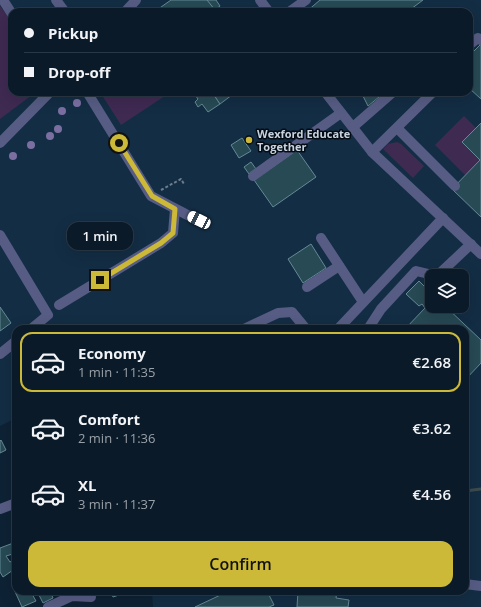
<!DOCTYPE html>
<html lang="en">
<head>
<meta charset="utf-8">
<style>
  :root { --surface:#0a1a28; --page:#132330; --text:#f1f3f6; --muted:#99a1a8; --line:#2a3845; --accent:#ccb938 }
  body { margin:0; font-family:"Open Sans",sans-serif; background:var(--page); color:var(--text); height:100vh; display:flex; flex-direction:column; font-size:15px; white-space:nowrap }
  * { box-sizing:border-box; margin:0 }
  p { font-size:13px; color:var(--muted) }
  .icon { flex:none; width:22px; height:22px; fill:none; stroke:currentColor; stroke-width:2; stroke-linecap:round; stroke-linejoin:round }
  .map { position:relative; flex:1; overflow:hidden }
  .side { position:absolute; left:12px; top:325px; width:457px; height:270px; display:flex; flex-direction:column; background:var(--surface); border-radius:12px; box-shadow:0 4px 16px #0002,0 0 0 1px var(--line) }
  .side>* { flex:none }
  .guide { position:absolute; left:8px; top:8px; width:465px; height:88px; border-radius:12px; box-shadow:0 4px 16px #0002,0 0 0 1px var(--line); display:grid; align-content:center; height:88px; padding:0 16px; background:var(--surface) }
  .controls { position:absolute; left:425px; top:269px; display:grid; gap:8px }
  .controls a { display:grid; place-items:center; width:44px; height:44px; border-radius:8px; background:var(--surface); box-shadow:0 4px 16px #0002,0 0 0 1px var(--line); font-size:20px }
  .end { position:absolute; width:18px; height:18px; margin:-9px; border:5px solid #ccb938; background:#111; box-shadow:0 0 0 2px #111 }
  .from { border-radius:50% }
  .bubble { position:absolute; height:28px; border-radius:12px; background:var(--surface); box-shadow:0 4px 16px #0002,0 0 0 1px var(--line); font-size:13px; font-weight:600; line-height:28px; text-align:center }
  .car { position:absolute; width:12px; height:24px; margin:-12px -6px; border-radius:5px; box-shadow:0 0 3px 1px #0007; background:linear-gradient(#fff 24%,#345 0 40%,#fff 0 76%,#345 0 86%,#fff 0) }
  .guide b { display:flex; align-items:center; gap:14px; height:38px; font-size:15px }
  .guide b+b { border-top:1px solid var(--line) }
  .guide i { width:10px; height:10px; background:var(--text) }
  ul { padding:7px 0 0; list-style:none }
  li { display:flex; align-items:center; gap:12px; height:60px; margin:0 8px 6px; padding:0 8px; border:2px solid transparent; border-radius:12px }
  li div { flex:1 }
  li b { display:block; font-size:15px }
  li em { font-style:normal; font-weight:600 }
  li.selected { border-color:var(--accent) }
  li>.icon { width:36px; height:36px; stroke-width:1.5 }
  .cta { display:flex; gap:8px; margin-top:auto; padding:8px 16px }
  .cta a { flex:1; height:46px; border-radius:12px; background:var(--accent); color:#111; font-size:16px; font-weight:600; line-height:46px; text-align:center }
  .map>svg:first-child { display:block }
</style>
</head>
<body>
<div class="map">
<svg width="481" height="607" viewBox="0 0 481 607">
  <rect width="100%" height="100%" fill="#0e2235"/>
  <path fill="#132d44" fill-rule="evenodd" d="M0,0H481V607H153L152,591H465V329H16V418L0,426ZM12,12H469V92H12ZM432,276H462V306H432Z"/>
  <g fill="#3f2a52">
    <path d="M0,6L12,22V92H36L0,119Z"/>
    <path d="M100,92H171L121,125Z"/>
    <path d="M464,116L476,128L462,142L480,160L465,175L435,145Z"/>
    <path d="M397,142L401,144L424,166L413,178L383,149L388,144Z"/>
  </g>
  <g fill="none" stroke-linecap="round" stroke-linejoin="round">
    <path stroke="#3c4b4e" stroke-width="3" d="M465,491L481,489"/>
  </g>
  <g fill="#274a55" stroke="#658a95">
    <path d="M171,0H208L215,10L212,12H154Z"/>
    <path d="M207,0H216L220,6L215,10Z"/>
    <path d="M320,0H423L407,12H306Z"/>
    <path d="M481,44V99L469,88V56Z"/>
    <path d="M193,92H212L220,104L208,112L202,104L198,107L195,102L198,99Z"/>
    <path d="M212,92H236L220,104Z"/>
    <path d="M361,92H385L368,106Z"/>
    <path d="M481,123V217L452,189L480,160L462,142Z"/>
    <path d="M242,138L251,151L239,158L231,145Z"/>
    <path d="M297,150L316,177L273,207L254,180Z"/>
    <path d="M251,162L256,169L249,174L244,167Z"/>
    <path d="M311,244L326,268L303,283L288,259Z"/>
    <path d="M419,281L432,294V306H445L481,340V363L465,380V329H405L425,308L422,304L419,306L406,294Z"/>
    <path d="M0,307L11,323L0,331Z"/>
    <path d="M1,440L6,450L0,453V441Z"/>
    <path d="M16,542V553L6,556L10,562L16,558V568L3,577L0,572V548Z"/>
    <path d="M16,583V591H35L36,592L32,594L36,601L22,607L12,585Z"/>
    <path d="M47,591H50L53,598L43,603L39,595Z"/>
    <path d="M110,591H128V592L113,597Z"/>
    <path d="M229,591H267L274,605L269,607H195Z"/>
    <path d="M298,591H337L336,598L349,600L348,607H297Z"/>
  </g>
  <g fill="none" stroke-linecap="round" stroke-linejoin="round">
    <path stroke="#6c7c8c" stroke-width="2" stroke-dasharray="3 2" stroke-linecap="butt" d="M161,190L181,179L184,184"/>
    <g stroke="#575c84" stroke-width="10">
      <path d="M3,0L12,14"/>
      <path d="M56,0L65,12"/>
      <path d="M260,0L269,12"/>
      <path d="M125,12L136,0"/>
      <path d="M289,12L306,0"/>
      <path d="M469,45L478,38L481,40"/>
      <path d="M87,92L151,196L199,221"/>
      <path d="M325,92L372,152L481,254"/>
      <path d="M353,127L393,92"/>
      <path d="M397,128L455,186"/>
      <path d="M0,143L50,92"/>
      <path d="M372,152L433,92"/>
      <path d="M253,176L341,113"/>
      <path d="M0,235L48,315L31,329"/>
      <path d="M321,238L363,302"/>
      <path d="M437,276L471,244"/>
      <path d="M307,287L339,266"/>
      <path d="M59,305L161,243L173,233L175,209"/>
      <path d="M244,329L278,313L292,312L306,329"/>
      <path d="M338,329L443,218"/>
      <path d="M368,329L381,309L416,271L437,276"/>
      <path d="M0,354L16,341"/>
      <path d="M0,509L16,503"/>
      <path d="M465,584L481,586"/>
      <path d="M48,607L72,596L91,597"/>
    </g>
  </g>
  <g fill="#7b6fa2">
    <circle cx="77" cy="103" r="4"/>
    <circle cx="62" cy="111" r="4"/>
    <circle cx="58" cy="129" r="4"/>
    <circle cx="50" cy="136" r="4"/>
    <circle cx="31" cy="145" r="4"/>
    <circle cx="13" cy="156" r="4"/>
  </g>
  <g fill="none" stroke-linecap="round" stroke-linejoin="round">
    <path stroke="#ccb938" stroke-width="5" d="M100,280L161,243L173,233L175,209L152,196L119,143"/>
  </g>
  <circle fill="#ccb938" stroke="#040b13" stroke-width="1.5" cx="249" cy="140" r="4"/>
  <g text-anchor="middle" stroke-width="3" stroke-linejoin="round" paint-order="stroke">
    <g font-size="11" font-weight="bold" fill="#c7d4e0" stroke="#040b13" text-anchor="start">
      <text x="257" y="138">Wexford Educate<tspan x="257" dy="13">Together</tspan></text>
    </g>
  </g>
</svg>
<div class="controls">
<a><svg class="icon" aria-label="layers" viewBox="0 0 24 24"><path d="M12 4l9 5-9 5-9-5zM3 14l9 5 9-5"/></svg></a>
</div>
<i class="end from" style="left:119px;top:143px"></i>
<i class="end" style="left:100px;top:280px"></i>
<div class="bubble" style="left:67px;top:222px;width:66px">1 min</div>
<i class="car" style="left:199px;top:220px;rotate:296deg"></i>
<div class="guide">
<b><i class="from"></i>Pickup</b>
<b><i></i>Drop-off</b>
</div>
<section class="side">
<ul>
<li class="selected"><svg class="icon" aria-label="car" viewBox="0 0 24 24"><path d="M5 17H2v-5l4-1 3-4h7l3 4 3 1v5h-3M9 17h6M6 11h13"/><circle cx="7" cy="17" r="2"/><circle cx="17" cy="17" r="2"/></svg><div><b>Economy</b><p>1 min · 11:35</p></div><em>€2.68</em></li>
<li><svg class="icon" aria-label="car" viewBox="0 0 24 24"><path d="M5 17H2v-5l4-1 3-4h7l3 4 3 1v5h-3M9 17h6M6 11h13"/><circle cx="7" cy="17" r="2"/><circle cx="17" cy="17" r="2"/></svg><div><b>Comfort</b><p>2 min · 11:36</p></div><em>€3.62</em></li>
<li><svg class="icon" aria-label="car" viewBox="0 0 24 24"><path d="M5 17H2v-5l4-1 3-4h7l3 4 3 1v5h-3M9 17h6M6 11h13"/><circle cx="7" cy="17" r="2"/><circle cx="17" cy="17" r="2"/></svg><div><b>XL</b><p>3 min · 11:37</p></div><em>€4.56</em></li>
</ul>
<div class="cta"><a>Confirm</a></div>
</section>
</div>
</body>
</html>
